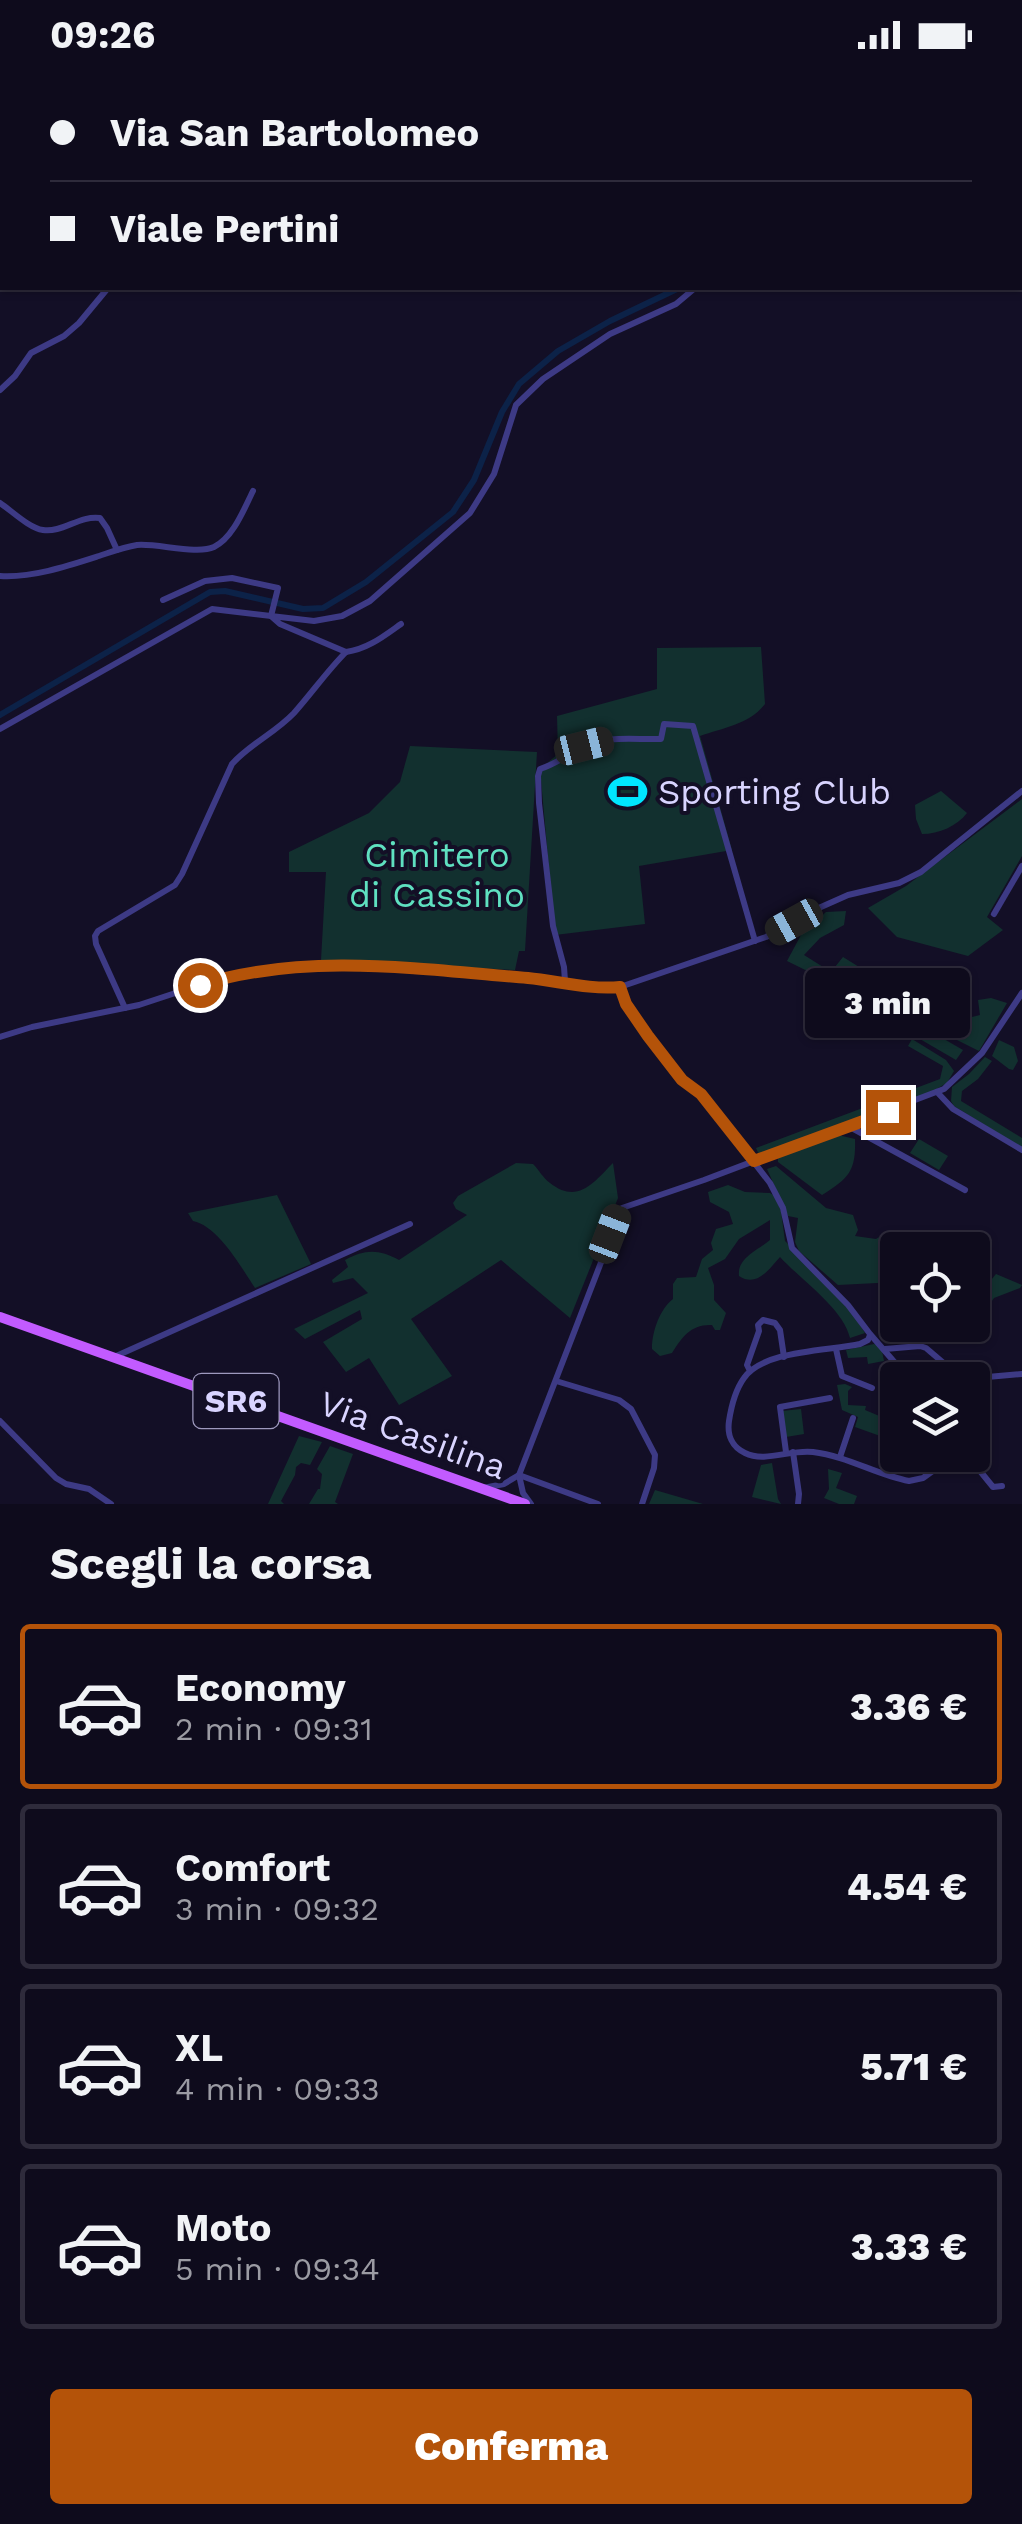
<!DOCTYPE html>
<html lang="it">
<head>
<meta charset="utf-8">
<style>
  :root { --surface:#0e0b1c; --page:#171425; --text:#f1f3f6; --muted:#9b9ba3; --line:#2e2b3b; --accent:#b45309 }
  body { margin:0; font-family:"Work Sans",sans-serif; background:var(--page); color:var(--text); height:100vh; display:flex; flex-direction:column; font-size:38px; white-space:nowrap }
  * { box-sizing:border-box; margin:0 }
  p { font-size:32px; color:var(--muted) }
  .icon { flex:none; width:55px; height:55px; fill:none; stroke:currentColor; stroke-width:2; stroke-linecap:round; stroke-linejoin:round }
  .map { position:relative; height:1434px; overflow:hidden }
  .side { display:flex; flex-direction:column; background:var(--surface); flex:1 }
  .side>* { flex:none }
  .hud { position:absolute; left:0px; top:0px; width:1022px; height:220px; box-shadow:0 2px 8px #0004,0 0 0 2px var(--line); display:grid; align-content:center; height:220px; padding:0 50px; background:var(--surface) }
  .controls { position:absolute; left:880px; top:1162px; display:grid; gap:20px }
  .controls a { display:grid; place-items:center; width:110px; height:110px; border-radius:10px; background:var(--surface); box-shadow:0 2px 8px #0004,0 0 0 2px var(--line); font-size:50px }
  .end { position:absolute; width:45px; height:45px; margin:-22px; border:12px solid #b45309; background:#fff; box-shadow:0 0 0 5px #fff }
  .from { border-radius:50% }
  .bubble { position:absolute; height:70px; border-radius:10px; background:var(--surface); box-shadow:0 2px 8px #0004,0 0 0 2px var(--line); font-size:32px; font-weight:800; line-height:70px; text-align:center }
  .car { position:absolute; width:30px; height:60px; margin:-30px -15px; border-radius:12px; box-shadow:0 0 8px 2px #0007; background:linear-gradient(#222 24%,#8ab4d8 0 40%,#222 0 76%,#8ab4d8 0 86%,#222 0) }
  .hud b { display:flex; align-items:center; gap:35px; height:95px; font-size:38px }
  .hud b+b { border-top:2px solid var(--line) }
  .hud i { width:25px; height:25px; background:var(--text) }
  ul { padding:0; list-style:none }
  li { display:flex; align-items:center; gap:30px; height:165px; margin:0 20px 15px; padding:0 30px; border:5px solid var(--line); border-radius:10px }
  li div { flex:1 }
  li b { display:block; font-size:38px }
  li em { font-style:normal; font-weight:800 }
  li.active { border-color:var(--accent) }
  li>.icon { width:90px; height:90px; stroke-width:1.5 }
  h2 { padding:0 50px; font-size:45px; line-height:120px }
  .cta { display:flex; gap:20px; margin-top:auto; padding:20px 50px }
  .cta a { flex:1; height:115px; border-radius:10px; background:var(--accent); color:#fff; font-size:40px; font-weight:800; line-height:115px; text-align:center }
  .status { display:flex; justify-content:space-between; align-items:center; height:70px; padding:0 50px; background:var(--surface); direction:ltr }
  .status svg { height:28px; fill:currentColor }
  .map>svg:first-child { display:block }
</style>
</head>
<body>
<div class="status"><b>09:26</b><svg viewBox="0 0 49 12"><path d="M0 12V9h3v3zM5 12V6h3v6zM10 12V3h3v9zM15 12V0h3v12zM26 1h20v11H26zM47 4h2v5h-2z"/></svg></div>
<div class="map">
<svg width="1022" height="1434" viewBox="0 0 1022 1434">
  <rect width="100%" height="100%" fill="#130f26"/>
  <g fill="#12302f">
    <path d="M761,577L765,634C750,654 723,658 700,666L732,780L639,796L645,854L555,865L540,699L558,684L557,646L657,619V578Z"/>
    <path d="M410,676L537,682L525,881H519L515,900L321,890L326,802H289V782L369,743L400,712Z"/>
    <path d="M941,721L967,743C957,756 939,764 922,764L916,749L915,735Z"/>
    <path d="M1022,729V786L987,847L1003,860L968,886L897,867L868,838L906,816Z"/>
    <path d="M846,841L844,855L820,868L804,885L831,902L843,887L864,900L850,922L787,891L801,865L826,842Z"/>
    <path d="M866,924L963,980L956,990L858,933Z"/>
    <path d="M991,928L1007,933L979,981L947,965L945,954L954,958L963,957L964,951H971L972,947L980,945L978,930Z"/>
    <path d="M912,969L946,990L954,1001L947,1013L931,1022L760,1087L756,1078L940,1009L943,996L908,976Z"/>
    <path d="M999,970L1014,977L1018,991L1013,1000L1009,999L992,986Z"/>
    <path d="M985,987L992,991L978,1009L962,1021L961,1031L1022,1068V1078L954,1036L951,1031L952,1017L969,1004Z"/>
    <path d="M838,1065L855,1069C856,1101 849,1108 822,1125L778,1092V1088Z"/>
    <path d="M919,1069L948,1086L939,1100L910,1083Z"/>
    <path d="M516,1093L533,1094C539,1100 543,1108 550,1113C578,1135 594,1112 613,1093L618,1128L570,1248L501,1190L411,1249L452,1306L399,1335L369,1288L346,1302L323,1272L362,1249L360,1240L305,1269L294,1259L368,1223L353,1208L333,1213L332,1210L348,1197L345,1190C365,1179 379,1179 399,1190L467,1145L456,1139L453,1133L458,1126Z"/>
    <path d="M776,1096L826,1138L853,1145L858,1160L855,1166L876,1169L887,1162L915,1168L917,1176L926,1180H898L897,1212L838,1215L799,1181L795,1172L798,1148L788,1146L767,1099Z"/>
    <path d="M728,1115L745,1122L770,1123L775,1126L781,1141L785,1171L845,1231L865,1263L850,1268C843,1238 801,1210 780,1187C769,1199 757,1218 739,1206C737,1188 757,1181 770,1170V1150L739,1169L725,1189L708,1198L714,1215V1230L726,1243L720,1260H715L712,1255C691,1254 682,1267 672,1283L660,1286L652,1279C652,1261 660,1239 673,1229V1214L677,1208L696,1207L702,1189L713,1180L711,1173L716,1159L733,1154L729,1142L710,1132L708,1122Z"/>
    <path d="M277,1125L311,1194L255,1218C241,1197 218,1156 193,1151L188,1143Z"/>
    <path d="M996,1204L1022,1215L1020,1218L994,1228L969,1265L945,1255H972L973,1209L991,1210Z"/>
    <path d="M874,1274L878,1275L882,1281L884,1291L868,1294L867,1287L848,1288L846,1280Z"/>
    <path d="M845,1314L852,1317L848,1321V1335L866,1336L865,1340L889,1350L883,1367L855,1357L858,1347L842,1340L837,1315Z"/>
    <path d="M801,1339L804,1364L786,1367L782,1341Z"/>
    <path d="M299,1366L322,1372L310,1395L301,1393L296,1397L295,1405L281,1431L284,1434H268Z"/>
    <path d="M330,1376L353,1384L335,1432L338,1434H309L318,1419H320L322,1404L317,1399Z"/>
    <path d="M772,1393L778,1429L781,1434L752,1427L761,1395Z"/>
    <path d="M828,1399L842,1403L836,1418L857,1426L854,1434H839L824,1428L829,1419Z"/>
    <path d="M655,1420L703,1434H649Z"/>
  </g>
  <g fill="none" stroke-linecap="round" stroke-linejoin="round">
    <g stroke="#0c2248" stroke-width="6">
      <path d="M782,2L784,0"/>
      <path d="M0,645L210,522L225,521L303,539L323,538L366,512L453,442L474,410L502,342L519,314L558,281L610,251L679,218"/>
    </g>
    <g stroke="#3d3a85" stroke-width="6">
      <path d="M44,0L52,2"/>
      <path d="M793,2V0"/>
      <path d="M0,320L15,306L31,283L64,266L79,253L108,218"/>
      <path d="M0,433C12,441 29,458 43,460C62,463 80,445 100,448L107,458L117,480"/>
      <path d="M0,506C32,508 68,496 99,486C111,482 124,477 137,475C157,473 197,485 214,477C233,468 244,439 253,421"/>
      <path d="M346,582C368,579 384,566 401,554"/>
      <path d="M0,659L212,539L314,551L342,546L370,531L470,443L494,404L516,335L543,309L610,264L676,234L695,218"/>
      <path d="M994,844L1022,796"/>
      <path d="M565,911L564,897L553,856L539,733L538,706L540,699C556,694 567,685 582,677C605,665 636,670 661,669L664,654L693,656L755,871"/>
      <path d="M620,917L626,934L648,967L682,1010L701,1024L770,1113L783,1138L792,1178L848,1235L870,1264L910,1310"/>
      <path d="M125,938L96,874L95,866L98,861L175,815L182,804L232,694C250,674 275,663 294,643C312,623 327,601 346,582L280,554L271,546L278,518L232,508L205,511L163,530"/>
      <path d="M0,967L32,957L139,935L230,905L311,895L444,901L565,911L593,917H620L766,867L821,837L848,825L899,813L921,802L1022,721"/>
      <path d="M937,1022L953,1039L1022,1080"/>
      <path d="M850,1057L965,1120"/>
      <path d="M870,1265L868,1270L860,1274C829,1281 763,1280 744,1308C736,1319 731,1338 729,1351C727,1365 732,1377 745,1383C765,1393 791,1379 813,1382C847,1386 877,1405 909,1411L923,1408L955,1385"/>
      <path d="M836,1279L842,1306L872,1318"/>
      <path d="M885,1279L920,1276L926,1278L960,1307L965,1309L1022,1304"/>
      <path d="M114,1287L410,1154"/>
      <path d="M750,1301L747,1295L759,1261L758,1255L763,1250L775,1253L780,1260L784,1287"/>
      <path d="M556,1311L619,1330L631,1339L655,1385L654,1398L642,1434"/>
      <path d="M0,1351L56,1408L66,1414L89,1419L111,1434"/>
      <path d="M786,1382L780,1337L830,1328"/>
      <path d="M793,1382L799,1424L798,1434"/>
      <path d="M967,1385L993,1417L1002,1416"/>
      <path d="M840,1387L853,1348"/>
      <path d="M519,1405L598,1434"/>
      <path d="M483,1418L504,1414L519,1405"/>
      <path d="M531,1434L523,1423L519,1405L622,1138L704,1110L944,1019L982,983L1022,923"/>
    </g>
    <path stroke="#c25bff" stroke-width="10" d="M0,1247L525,1434"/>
  </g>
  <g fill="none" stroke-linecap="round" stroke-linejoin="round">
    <path stroke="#b45309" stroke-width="12" d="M200,915C305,882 420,899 528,908C558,911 590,920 620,917L626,934L648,966L682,1010L701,1024L754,1091L888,1042"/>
  </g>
  <defs>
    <symbol id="stadium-bare" viewBox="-9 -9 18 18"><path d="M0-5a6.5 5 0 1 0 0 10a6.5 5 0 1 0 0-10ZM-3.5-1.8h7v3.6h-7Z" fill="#00e5ff" stroke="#130f26" stroke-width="2.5" paint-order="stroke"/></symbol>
  </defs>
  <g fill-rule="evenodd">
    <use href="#stadium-bare" x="600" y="694" width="55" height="55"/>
  </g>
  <g text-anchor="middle" stroke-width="8" stroke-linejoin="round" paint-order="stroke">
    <rect fill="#130f26" stroke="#9e99be" stroke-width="2.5" x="193.5" y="1304" width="85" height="54" rx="8"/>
    <g font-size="32" font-weight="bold" fill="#d9d4ff">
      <text x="236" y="1342">SR6</text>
    </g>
    <g font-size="35" fill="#d9d4ff" stroke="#130f26" text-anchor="start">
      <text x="658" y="734">Sporting Club</text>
    </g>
    <g font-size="35" fill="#5fe0c0" stroke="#130f26">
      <text x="437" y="797">Cimitero<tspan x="437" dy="40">di Cassino</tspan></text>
    </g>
    <g font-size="35" fill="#d9d4ff" stroke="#130f26">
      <text transform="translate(413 1365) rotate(20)" y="12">Via Casilina</text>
    </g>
  </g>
</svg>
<div class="controls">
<a><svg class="icon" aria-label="locate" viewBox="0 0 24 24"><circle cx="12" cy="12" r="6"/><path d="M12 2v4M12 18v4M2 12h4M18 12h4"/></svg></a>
<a><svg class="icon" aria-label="layers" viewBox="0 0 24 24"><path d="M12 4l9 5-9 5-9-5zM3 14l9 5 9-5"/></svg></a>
</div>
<i class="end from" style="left:200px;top:915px"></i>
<i class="end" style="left:888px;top:1042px"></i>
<div class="bubble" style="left:805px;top:898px;width:165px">3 min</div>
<i class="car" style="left:584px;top:676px;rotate:76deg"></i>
<i class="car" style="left:794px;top:852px;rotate:241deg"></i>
<i class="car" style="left:610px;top:1164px;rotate:21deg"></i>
<div class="hud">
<b><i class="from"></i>Via San Bartolomeo</b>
<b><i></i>Viale Pertini</b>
</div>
</div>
<section class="side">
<h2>Scegli la corsa</h2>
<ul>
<li class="active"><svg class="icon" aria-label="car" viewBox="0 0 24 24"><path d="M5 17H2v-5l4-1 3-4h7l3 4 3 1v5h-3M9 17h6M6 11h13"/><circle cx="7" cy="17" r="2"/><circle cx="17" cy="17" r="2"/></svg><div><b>Economy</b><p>2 min · 09:31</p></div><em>3.36 €</em></li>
<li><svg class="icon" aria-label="car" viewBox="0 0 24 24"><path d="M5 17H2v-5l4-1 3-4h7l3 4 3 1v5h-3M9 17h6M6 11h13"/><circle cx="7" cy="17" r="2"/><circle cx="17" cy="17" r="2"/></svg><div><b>Comfort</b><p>3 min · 09:32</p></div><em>4.54 €</em></li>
<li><svg class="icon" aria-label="car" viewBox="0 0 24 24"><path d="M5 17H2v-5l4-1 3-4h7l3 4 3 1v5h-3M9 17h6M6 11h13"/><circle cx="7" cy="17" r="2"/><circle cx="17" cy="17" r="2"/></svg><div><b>XL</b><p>4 min · 09:33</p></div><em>5.71 €</em></li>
<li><svg class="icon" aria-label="car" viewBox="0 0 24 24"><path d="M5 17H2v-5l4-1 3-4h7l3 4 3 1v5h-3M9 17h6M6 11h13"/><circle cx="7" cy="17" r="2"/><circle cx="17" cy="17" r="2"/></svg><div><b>Moto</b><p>5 min · 09:34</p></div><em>3.33 €</em></li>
</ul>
<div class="cta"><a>Conferma</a></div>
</section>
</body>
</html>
